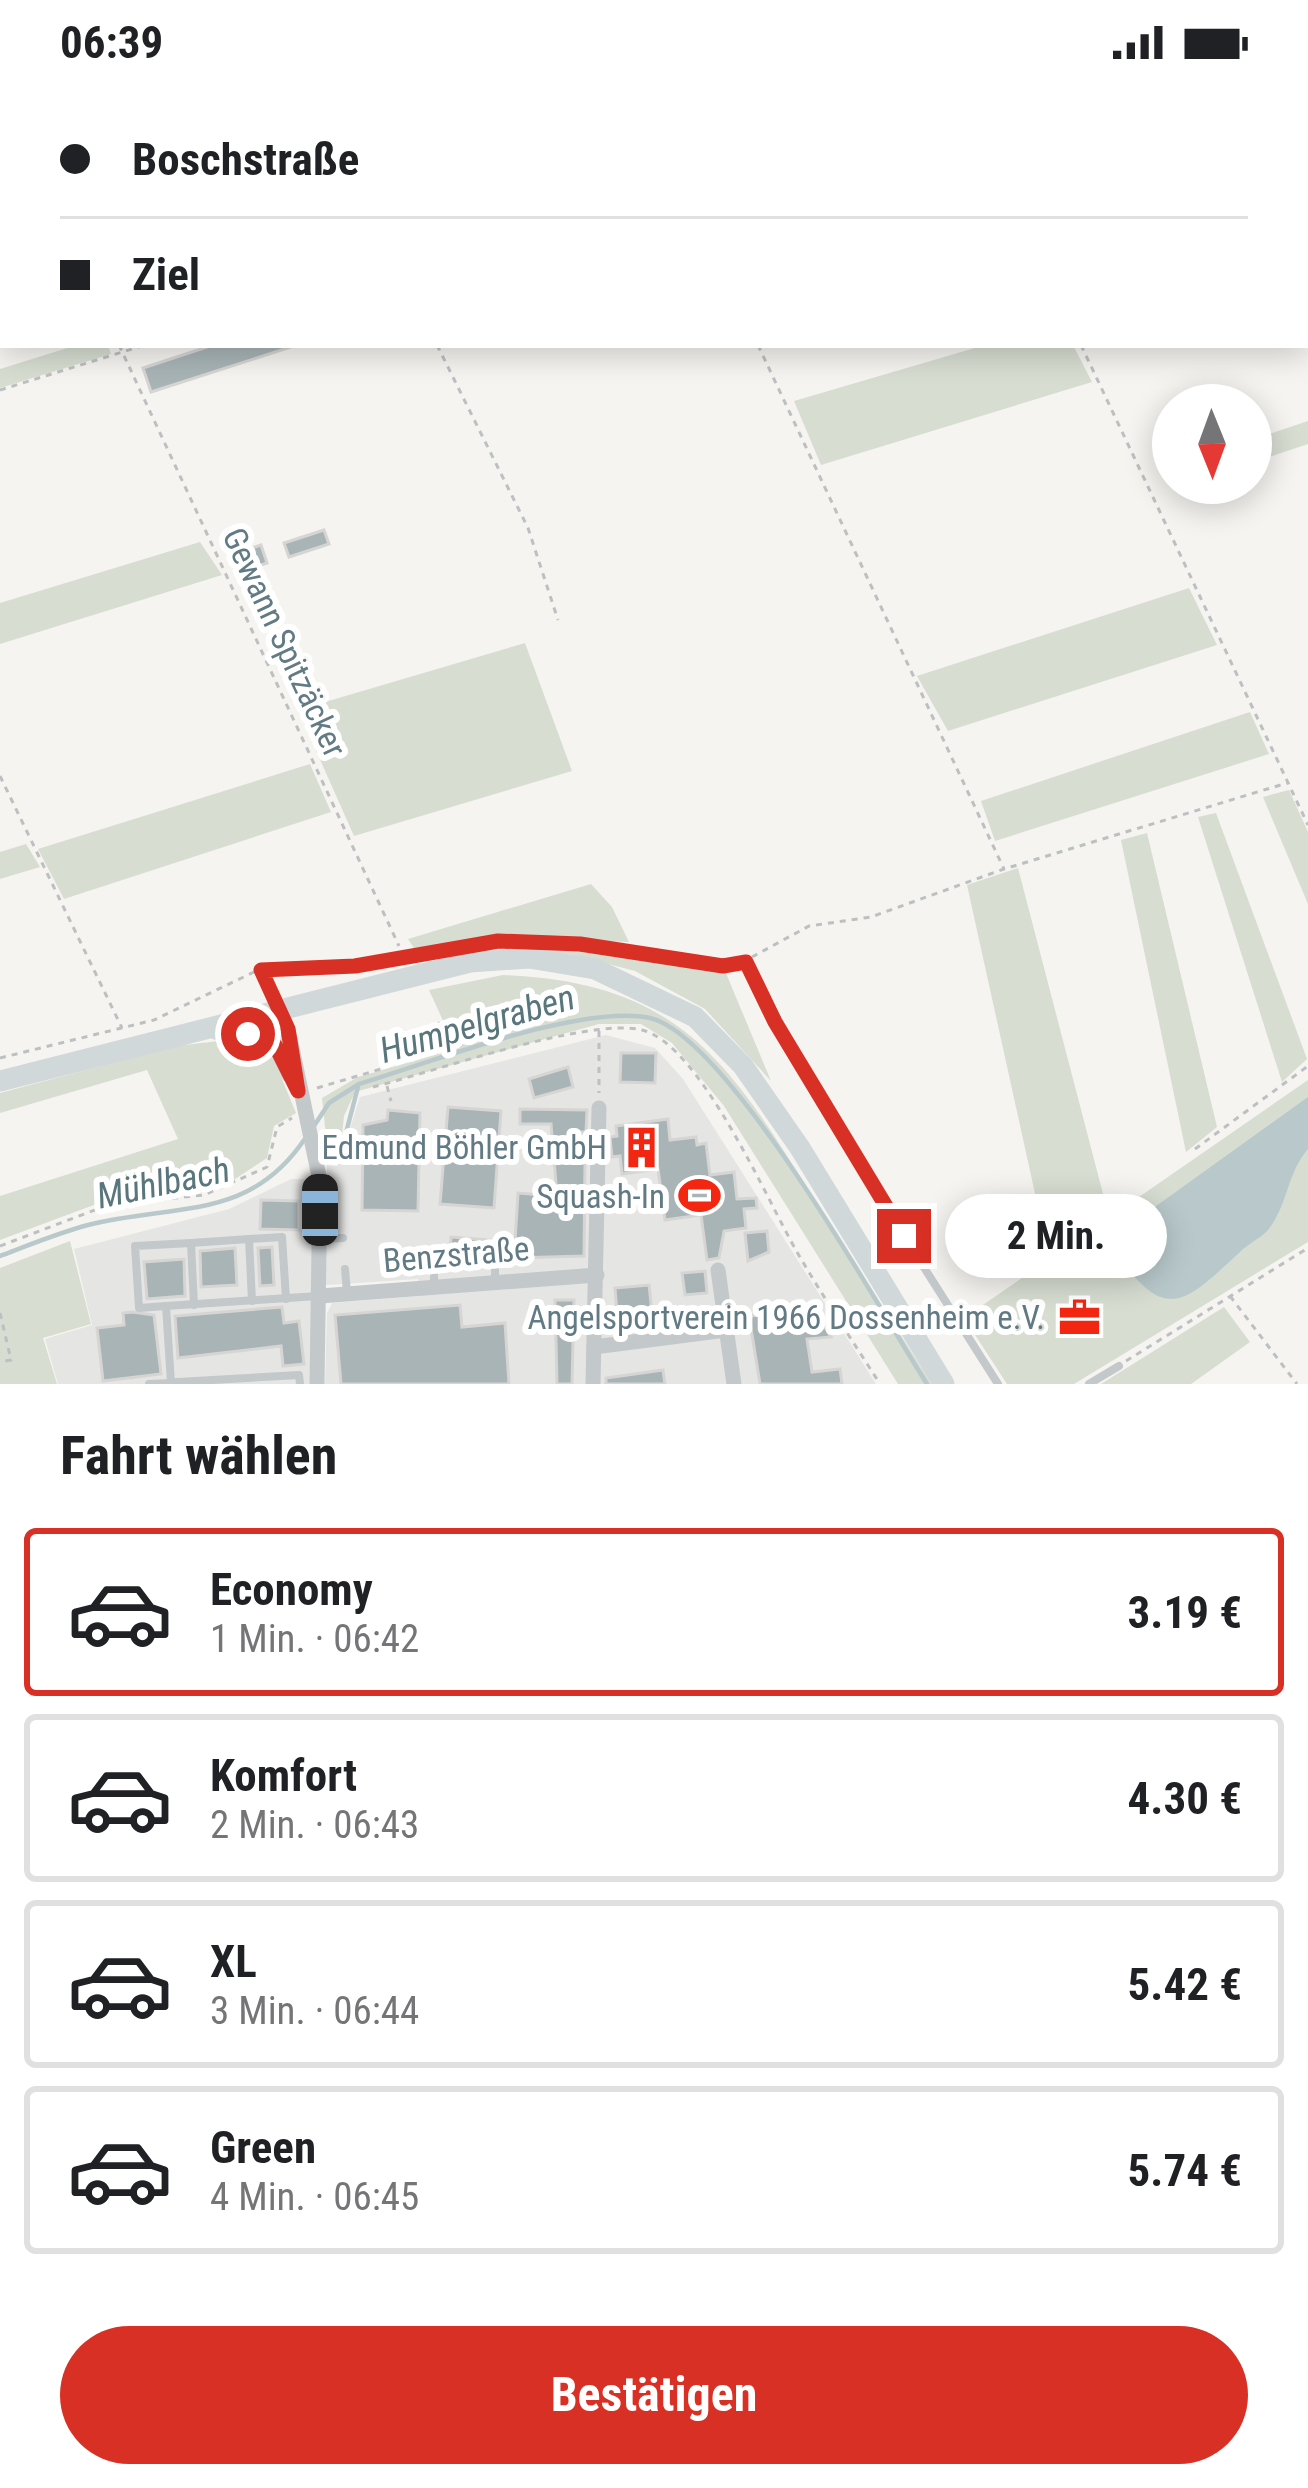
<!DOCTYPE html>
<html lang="de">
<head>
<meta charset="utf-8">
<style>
  :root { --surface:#fff; --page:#f6f6f6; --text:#202124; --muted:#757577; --line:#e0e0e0; --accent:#d93025 }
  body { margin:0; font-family:"Roboto Condensed",sans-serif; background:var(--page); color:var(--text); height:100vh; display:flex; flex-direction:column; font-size:45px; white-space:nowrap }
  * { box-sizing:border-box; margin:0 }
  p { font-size:39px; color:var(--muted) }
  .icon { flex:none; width:66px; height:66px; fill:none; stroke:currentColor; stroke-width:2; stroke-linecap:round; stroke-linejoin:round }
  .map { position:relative; height:1300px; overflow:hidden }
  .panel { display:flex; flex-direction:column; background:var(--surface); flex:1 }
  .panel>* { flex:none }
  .banner { position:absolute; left:0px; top:0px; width:1308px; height:264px; box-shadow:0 6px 30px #0003; display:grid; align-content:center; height:264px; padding:0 60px; background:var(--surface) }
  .needle { width:78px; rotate:179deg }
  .controls { position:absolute; left:1152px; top:300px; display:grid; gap:24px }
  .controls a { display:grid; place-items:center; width:120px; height:120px; border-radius:50%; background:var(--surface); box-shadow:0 6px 30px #0003; font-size:60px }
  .end { position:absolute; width:54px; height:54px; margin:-27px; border:15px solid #d93025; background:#fff; box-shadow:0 0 0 6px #fff }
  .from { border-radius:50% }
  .bubble { position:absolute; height:84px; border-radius:42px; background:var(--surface); box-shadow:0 6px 30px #0003; font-size:39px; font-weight:700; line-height:84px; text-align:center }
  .car { position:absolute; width:36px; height:72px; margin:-36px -18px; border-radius:15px; box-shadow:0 0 9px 3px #0007; background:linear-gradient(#222 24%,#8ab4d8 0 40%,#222 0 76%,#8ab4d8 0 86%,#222 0) }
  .banner b { display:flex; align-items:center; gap:42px; height:114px; font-size:45px }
  .banner b+b { border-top:3px solid var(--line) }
  .banner i { width:30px; height:30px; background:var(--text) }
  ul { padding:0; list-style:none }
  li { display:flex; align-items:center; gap:36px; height:168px; margin:0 24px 18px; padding:0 36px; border:6px solid var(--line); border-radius:12px }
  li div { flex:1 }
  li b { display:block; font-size:45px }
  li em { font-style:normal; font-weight:700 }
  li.current { border-color:var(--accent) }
  li>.icon { width:108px; height:108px; stroke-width:1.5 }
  h2 { padding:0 60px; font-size:54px; line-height:144px }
  .primary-button { display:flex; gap:24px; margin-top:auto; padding:24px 60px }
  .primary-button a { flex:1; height:138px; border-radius:72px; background:var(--accent); color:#fff; font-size:48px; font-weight:700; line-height:138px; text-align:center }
  .status { display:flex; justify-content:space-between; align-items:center; height:84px; padding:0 60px; background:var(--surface); direction:ltr }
  .status svg { height:33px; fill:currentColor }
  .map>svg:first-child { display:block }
</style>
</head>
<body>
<div class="status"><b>06:39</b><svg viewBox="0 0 49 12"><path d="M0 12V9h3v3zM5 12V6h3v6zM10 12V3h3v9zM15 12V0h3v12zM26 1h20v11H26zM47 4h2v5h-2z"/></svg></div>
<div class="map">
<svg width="1308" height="1300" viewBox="0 0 1308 1300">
  <rect width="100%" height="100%" fill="#f5f4f0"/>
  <path fill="#e5e6e4" d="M606,951L655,964L683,995L876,1300H325L327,1229L332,1219L419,1212L418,1195L313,1202L310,1300H58L45,1255L92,1241L74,1165L229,1125L291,1095H312L313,1142L328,1141L327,1081L338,1082L360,1013Z"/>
  <g fill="#d7ddd1">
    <path d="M77,261H108L111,270L0,304V285Z"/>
    <path d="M985,261H1073L1092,298L821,381L794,317Z"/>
    <path d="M1308,337V360L1251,379V356Z"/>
    <path d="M200,458L222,491L0,560V519Z"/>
    <path d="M1189,504L1217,561L948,647L917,592Z"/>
    <path d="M525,559L572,687L354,752L298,626Z"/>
    <path d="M1250,628L1269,670L995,757L981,717Z"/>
    <path d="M310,680L331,728L64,815L38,765Z"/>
    <path d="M1289,706L1308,748V820L1263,713Z"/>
    <path d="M1216,729L1307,975L1282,998L1198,733Z"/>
    <path d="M1147,749L1217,1043L1186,1068L1121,756Z"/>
    <path d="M26,760L40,783L0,795V768Z"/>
    <path d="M1018,784L1108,1129L1049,1173L967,801Z"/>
    <path d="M591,800L612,823L629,858L497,854L414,864L408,855Z"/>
    <path d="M498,857L580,860L723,882L771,997L705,925L635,887L570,870L503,864L409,876L401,870Z"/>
    <path d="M503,891C678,898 727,975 813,1113C853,1175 892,1238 932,1300H898L724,1022L672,959L641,940H599L355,1008L344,1032L339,1080H329L322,1014L358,993L456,965L429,906Z"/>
    <path d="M236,955L273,973L296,1029L274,1042L267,1074L232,1097L202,1108L99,1119L0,1156V1112L178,1055L147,986L0,1029V1009L176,962Z"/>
    <path d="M1308,996V1158L1074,1300H1007L964,1234Z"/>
    <path d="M70,1157L91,1240L43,1254L57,1300H0V1184Z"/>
    <path d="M1224,1223L1250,1258L1191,1300H1101Z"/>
  </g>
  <path fill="#b9c9cb" d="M1308,1013V1065C1287,1089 1288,1121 1268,1146C1260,1155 1247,1160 1239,1169C1188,1215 1167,1243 1118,1171L1121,1154L1152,1125Z"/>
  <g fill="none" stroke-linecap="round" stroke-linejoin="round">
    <g stroke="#b9c9cb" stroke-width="4.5">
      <path d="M314,1042L329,1019L359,1000C429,979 583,919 650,934C728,952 879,1225 927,1300"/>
      <path d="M338,1079L358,1003"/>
      <path d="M0,1172C29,1161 58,1149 88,1141C174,1119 248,1138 304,1056"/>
    </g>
  </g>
  <g fill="#a8b4b6" stroke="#d6d5d3" stroke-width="3">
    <path d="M213,261H291V263L151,308L143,284Z"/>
    <path d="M324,446L329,460L289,473L284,459Z"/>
    <path d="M261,461L267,479L246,486L240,468Z"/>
    <path d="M621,969H656L655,999L620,998Z"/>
    <path d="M568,983L573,1003L534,1014L529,995Z"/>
    <path d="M448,1023L501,1027L494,1124L440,1120Z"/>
    <path d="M520,1025L587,1026L586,1048H577L578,1077H585L584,1172L514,1174L518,1109L557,1112L551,1040H520Z"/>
    <path d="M388,1026L420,1029L418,1127L362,1126L363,1041L387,1036Z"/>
    <path d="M668,1035L670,1056L696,1053L697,1061L706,1059L710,1091L734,1088L737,1115L756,1114L757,1124L744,1125L746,1144L724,1147L719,1174L707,1176L701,1131L665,1136L658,1085L622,1090L620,1072L612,1073L610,1053L617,1052L616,1042Z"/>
    <path d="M261,1116L299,1117V1146L260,1145Z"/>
    <path d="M767,1147L769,1168L748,1177L745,1149Z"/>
    <path d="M451,1153L490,1156L487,1180L449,1177Z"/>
    <path d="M272,1163L274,1201L260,1202L258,1164Z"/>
    <path d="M235,1164L237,1201L201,1203L200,1167Z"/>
    <path d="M184,1175L185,1212L147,1215L144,1178Z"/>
    <path d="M705,1187L707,1209L685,1211L682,1189Z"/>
    <path d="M649,1201L653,1238L618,1242L615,1204Z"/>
    <path d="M555,1216H574L572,1300H557Z"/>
    <path d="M460,1221L462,1243L505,1239L509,1300H341L335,1231Z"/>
    <path d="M282,1223L284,1239L299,1237L304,1280L283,1282L281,1262L178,1274L175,1232Z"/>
    <path d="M1088,1223L1095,1247L1075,1253L1067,1229Z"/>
    <path d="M815,1226L831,1253L807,1255L812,1288L840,1285L842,1300H760L749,1232Z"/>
    <path d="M132,1228L154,1231L161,1290L103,1297L97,1244L124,1241L123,1229Z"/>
    <path d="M663,1286L665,1300H606V1294Z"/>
  </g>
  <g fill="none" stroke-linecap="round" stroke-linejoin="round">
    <g stroke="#bdc0c1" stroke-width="3" stroke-dasharray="6 6" stroke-linecap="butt">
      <path d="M316,0L318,3"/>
      <path d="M636,0L637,3"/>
      <path d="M955,0L957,3"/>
      <path d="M1277,0L1278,3"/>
      <path d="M978,3L988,0"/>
      <path d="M0,13L3,19"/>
      <path d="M1305,60L1308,66"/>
      <path d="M119,261L399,862"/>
      <path d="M437,261L528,444L558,536"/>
      <path d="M758,261L1004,785"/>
      <path d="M1081,261L1308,741"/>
      <path d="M0,306L145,261"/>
      <path d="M0,692L122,944"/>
      <path d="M752,873L809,842L871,833L1004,785L1287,699"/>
      <path d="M438,938L448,962"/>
      <path d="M599,947V1009"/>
      <path d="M0,974L154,936L254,888"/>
      <path d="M387,1002L391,1017"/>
      <path d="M373,1003C433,988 588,933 642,946C700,960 767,1116 797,1168C823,1213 852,1256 880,1300"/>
      <path d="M317,1004L556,933"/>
      <path d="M1195,1065L1308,982"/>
      <path d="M0,1162L108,1121L204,1111L267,1083L277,1043L292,1034"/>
      <path d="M1230,1212L1297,1300"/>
      <path d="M0,1229L11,1276L0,1278"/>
      <path d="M1126,1277L1308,1164"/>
    </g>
    <g stroke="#c3c8ca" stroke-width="8">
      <path d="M274,924L261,886L355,882L498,857L580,860L723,882L746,878L857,1078L998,1300"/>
      <path d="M321,1155L343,1154"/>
      <path d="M495,1179V1197"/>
      <path d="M345,1185L347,1208"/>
      <path d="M434,1202V1174"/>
      <path d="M252,1217L249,1155L282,1153L286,1215"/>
      <path d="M194,1221L191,1159L249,1155"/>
      <path d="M166,1222L139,1224L135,1162L191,1159"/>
      <path d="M177,1298L171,1299L166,1222L318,1212"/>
      <path d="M178,1298L299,1291L300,1300"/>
      <path d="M149,1300L171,1299"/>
      <path d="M1089,1300L1119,1282"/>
    </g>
    <g stroke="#c3c8ca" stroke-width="15">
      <path d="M275,925L288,945L320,1097L317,1300"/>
      <path d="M275,925V961L289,991"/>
      <path d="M718,1186L734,1300"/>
      <path d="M320,1212L597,1191"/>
      <path d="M594,1263L726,1246"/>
      <path d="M593,1300L599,1024"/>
    </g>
    <g stroke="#d0d8da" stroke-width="21">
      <path d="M216,945L275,961"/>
      <path d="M0,997L470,878L529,874L595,885L695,933L743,982L800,1064L944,1300"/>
    </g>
  </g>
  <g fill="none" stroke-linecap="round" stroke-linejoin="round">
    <path stroke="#d93025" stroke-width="15" d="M248,950L275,961L298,1007L288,945L261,886L355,882L498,857L580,860L723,882L746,878L775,938L904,1152"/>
  </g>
  <defs>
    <symbol id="building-bare" viewBox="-9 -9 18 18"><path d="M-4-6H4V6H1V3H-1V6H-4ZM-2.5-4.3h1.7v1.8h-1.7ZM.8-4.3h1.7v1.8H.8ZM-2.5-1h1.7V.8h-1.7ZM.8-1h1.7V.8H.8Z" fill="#f32612" stroke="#fff" stroke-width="2.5" paint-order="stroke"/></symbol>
    <symbol id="stadium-bare" viewBox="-9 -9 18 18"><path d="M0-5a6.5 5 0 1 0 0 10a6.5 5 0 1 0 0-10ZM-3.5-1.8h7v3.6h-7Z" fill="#f32612" stroke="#fff" stroke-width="2.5" paint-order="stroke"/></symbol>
    <symbol id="office-bare" viewBox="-9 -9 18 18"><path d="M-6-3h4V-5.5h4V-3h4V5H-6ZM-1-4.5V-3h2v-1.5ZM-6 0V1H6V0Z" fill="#f32612" stroke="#fff" stroke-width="2.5" paint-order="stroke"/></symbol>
  </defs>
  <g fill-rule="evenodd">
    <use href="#building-bare" x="612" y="1034" width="59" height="59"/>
    <use href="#stadium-bare" x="670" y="1082" width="59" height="59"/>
    <use href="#office-bare" x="1050" y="1204" width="59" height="59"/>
  </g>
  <g text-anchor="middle" stroke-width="12" stroke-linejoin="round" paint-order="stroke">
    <g font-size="33" fill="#617a84" stroke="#fff">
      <text transform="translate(285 558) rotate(65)" y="12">Gewann Spitzäcker</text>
      <text transform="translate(456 1170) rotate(-5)" y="12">Benzstraße</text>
    </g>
    <g font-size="33" fill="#617a84" stroke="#fff" text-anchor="end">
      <text x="607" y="1075">Edmund Böhler GmbH</text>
      <text x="665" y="1124">Squash-In</text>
      <text x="1045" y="1245">Angelsportverein 1966 Dossenheim e.V.</text>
    </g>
    <g font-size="36" font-style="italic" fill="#58767b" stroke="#fff">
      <text transform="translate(477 939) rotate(-16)" y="13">Humpelgraben</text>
      <text transform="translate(163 1098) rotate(-12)" y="13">Mühlbach</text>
    </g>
  </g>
</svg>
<div class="controls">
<a><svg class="needle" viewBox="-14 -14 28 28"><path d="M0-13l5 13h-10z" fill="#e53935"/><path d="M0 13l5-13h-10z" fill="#757577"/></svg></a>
</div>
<i class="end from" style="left:248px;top:950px"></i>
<i class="end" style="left:904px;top:1152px"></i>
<div class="bubble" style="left:945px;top:1110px;width:222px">2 Min.</div>
<i class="car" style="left:320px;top:1126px;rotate:0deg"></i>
<div class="banner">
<b><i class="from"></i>Boschstraße</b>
<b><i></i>Ziel</b>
</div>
</div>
<section class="panel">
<h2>Fahrt wählen</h2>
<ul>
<li class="current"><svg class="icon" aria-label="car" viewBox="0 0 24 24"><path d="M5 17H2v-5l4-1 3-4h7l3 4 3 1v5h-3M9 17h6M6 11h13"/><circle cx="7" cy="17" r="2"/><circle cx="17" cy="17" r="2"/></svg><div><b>Economy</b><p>1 Min. · 06:42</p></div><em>3.19 €</em></li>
<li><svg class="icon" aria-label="car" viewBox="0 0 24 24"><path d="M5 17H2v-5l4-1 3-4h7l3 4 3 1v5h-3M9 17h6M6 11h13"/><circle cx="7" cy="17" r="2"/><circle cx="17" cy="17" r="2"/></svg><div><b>Komfort</b><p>2 Min. · 06:43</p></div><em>4.30 €</em></li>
<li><svg class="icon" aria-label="car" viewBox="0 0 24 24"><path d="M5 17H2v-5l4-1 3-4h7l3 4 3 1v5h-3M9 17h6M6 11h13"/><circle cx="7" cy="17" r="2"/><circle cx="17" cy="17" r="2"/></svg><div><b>XL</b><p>3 Min. · 06:44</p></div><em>5.42 €</em></li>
<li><svg class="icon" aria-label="car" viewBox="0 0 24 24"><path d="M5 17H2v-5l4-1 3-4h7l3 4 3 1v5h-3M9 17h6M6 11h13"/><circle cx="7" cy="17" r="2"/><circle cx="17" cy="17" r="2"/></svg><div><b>Green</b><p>4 Min. · 06:45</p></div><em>5.74 €</em></li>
</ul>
<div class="primary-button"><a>Bestätigen</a></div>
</section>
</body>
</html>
